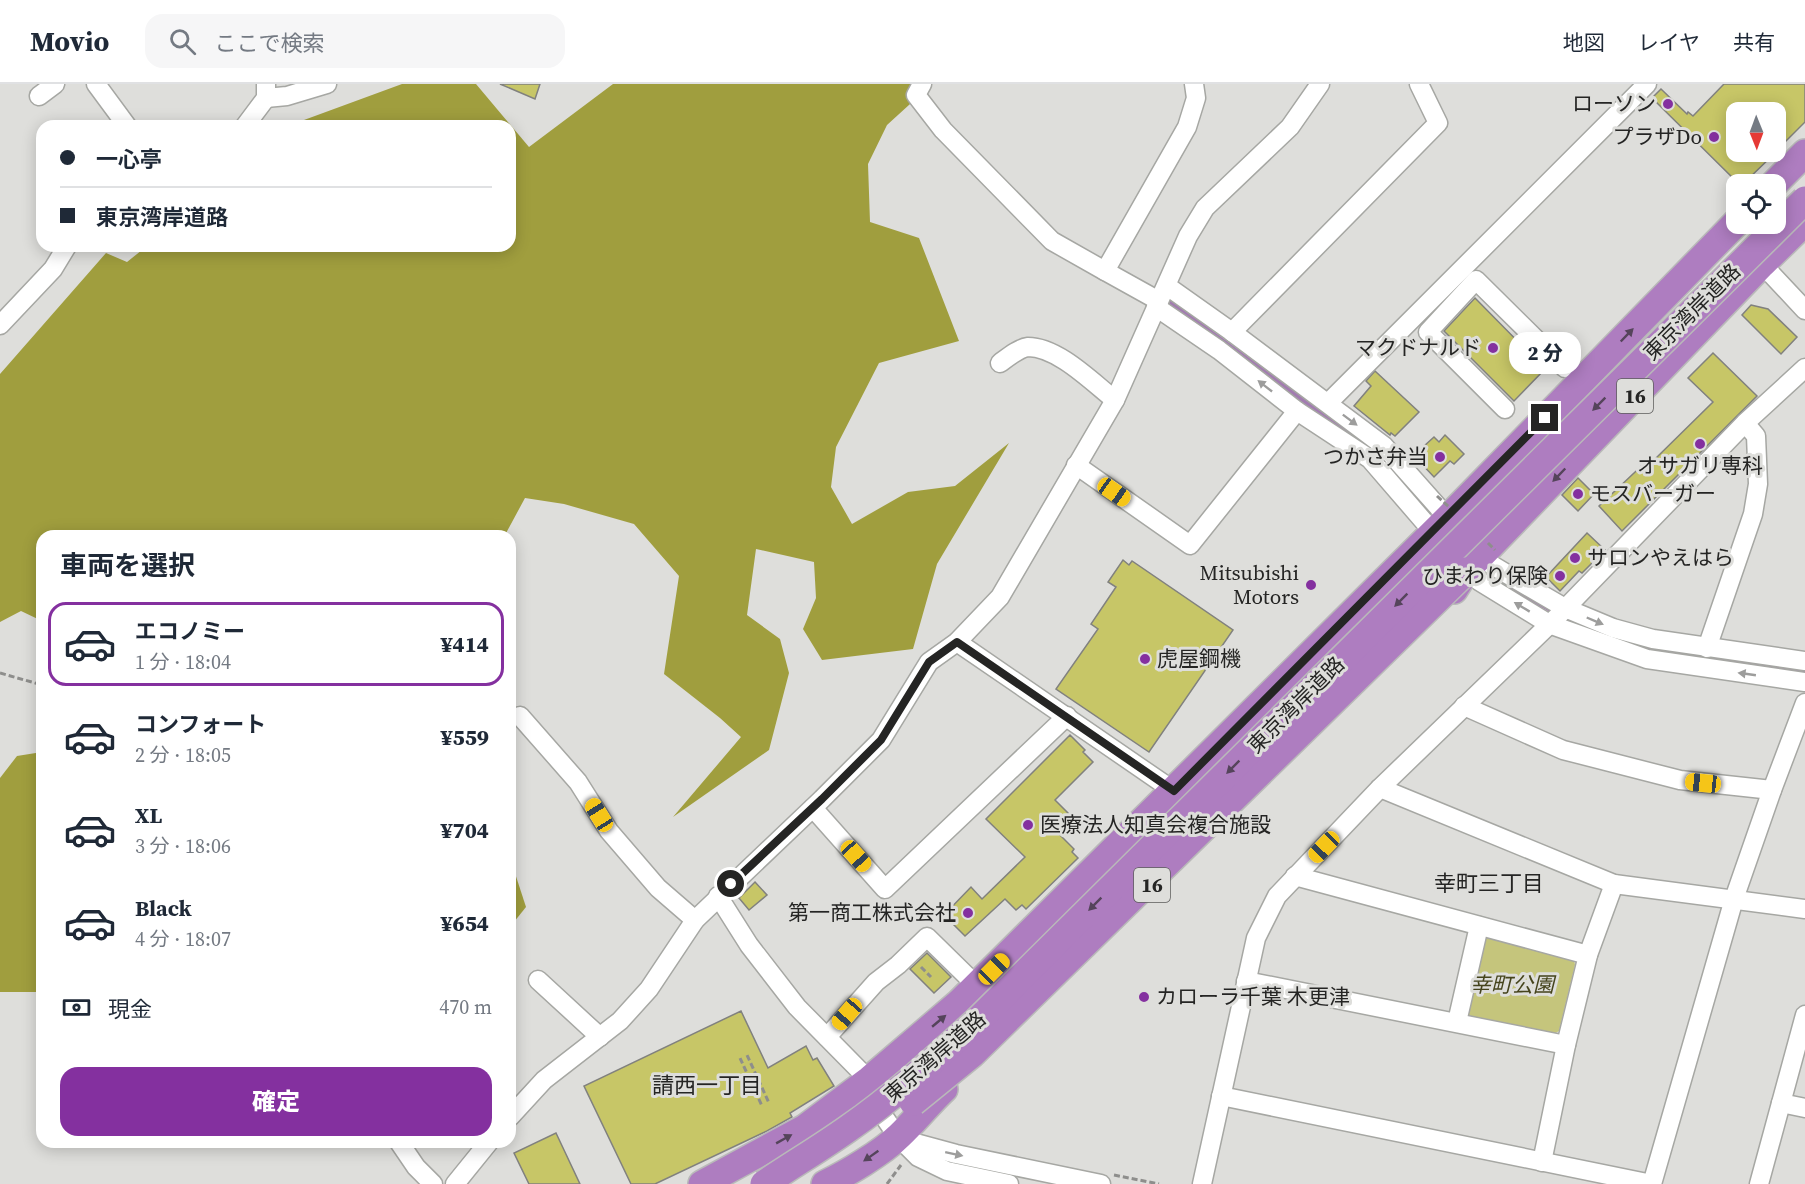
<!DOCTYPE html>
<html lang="ja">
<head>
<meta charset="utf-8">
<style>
  :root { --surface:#fff; --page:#f6f6f7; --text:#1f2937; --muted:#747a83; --line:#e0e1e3; --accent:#84309f }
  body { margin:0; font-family:"Source Serif 4","Noto Sans JP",serif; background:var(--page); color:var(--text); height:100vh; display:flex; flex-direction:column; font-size:22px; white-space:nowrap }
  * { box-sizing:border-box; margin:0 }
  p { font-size:20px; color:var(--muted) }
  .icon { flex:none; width:33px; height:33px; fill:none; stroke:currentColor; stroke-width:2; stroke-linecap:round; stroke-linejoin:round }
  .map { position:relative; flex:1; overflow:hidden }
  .drawer { position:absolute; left:36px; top:446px; width:480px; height:618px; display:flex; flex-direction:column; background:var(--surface); border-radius:18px; box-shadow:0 3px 15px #0003 }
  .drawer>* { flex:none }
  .banner { position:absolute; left:36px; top:36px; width:480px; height:132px; border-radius:18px; box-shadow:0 3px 15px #0003; display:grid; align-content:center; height:132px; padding:0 24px; background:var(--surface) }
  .needle { width:39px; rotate:179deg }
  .fabs { position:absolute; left:1726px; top:18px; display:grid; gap:12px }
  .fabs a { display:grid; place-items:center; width:60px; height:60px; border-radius:12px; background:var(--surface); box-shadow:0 3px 15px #0003; font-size:30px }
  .end { position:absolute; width:27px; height:27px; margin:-14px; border:8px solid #252524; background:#fff; box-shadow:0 0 0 3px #fff }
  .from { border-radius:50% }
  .bubble { position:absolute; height:42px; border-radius:18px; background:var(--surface); box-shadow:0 3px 15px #0003; font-size:20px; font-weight:800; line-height:42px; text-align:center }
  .car { position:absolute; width:18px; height:36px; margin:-18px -9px; border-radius:8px; box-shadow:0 0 4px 2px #0007; background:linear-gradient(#f5c518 24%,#345 0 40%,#f5c518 0 76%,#345 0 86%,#f5c518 0) }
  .banner b { display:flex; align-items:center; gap:21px; height:57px; font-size:22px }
  .banner b+b { border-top:2px solid var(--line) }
  .banner i { width:15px; height:15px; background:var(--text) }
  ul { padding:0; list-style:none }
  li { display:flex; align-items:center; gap:18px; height:84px; margin:0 12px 9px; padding:0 12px; border:3px solid transparent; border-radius:18px }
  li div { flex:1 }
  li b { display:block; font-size:22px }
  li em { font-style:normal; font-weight:800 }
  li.active { border-color:var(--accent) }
  li>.icon { width:54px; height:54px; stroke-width:1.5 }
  h2 { padding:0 24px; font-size:27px; line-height:72px }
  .pay { display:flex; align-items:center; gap:15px; height:66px; padding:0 24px; font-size:22px }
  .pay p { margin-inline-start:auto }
  .cta { display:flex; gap:12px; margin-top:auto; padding:12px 24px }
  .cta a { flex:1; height:69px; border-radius:18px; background:var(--accent); color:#fff; font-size:24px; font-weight:800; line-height:69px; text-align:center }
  header { display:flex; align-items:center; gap:36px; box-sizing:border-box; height:84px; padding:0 30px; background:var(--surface); border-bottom:2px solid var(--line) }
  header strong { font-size:28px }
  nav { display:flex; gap:33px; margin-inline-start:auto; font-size:21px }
  .search { width:420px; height:54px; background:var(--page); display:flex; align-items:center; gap:15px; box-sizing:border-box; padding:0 21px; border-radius:18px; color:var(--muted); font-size:22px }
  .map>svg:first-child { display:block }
</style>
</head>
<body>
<header>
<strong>Movio</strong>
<div class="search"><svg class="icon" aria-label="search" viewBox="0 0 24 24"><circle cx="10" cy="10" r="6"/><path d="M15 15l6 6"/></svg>ここで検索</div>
<nav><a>地図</a><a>レイヤ</a><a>共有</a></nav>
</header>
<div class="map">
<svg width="1805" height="1100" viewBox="0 0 1805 1100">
  <rect width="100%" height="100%" fill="#dededb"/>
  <path fill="#c5c57c" d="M1487,853L1574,876L1575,881L1559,947L1552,951L1466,932L1481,855Z"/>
  <g fill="#a09e3e">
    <path d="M402,0H476L529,63L613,0H932L887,41L868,80L870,138L919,154L959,257L879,279L836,363L831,403L852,440L908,408L955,402L1009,359L937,480L913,565L822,576L803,545L816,514L814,478L756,465L747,531L780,555L789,589L769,666L673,733L741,653L720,634L664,590L679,492L634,440L564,420L525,414L505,451L42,452V537L21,527L0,538V290L106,169L127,178L147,162H510V42H296L304,36Z"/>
    <path d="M42,668V908H0V694L17,672Z"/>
    <path d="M510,774L526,823L510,843Z"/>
  </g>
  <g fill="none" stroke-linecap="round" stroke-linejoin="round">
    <g stroke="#a27cb0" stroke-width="5">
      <path d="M1167,216L1364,361"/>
      <path d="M1388,383L1398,393"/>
      <path d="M1511,504L1557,529"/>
      <path d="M1633,558L1646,563L1686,571L1805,589"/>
    </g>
  </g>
  <g fill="#c7c667" stroke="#81817e" stroke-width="1.5">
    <path d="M500,0H540L535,15Z"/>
    <path d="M1724,0H1805V38L1776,67V28H1737V68H1776L1743,100H1739L1652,14L1661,5L1687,30L1688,28L1693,32Z"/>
    <path d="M1475,214L1545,285L1514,317L1444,247Z"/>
    <path d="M1751,221L1768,225L1797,253L1781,270L1742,231Z"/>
    <path d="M1713,269L1757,312L1622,447L1599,422L1651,373L1654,376L1713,318L1688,294Z"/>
    <path d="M1375,287L1419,328L1395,352L1391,349L1390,351L1354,322L1371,302L1366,297Z"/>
    <path d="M1445,351L1464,370L1454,380L1450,377L1434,393L1417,375L1426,366L1423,363L1434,353L1439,358Z"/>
    <path d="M1578,394L1594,410L1578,427L1562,411Z"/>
    <path d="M1587,449L1605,466L1582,489L1579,487L1560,507L1546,493Z"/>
    <path d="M1123,476L1129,481L1132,477L1233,546L1149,668L1056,605L1098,545L1091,540L1116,503L1108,498Z"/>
    <path d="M1070,651L1085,666L1083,668L1093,678L1055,716L1072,733L1057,748L1074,765L1072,768L1078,774L1026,825L1022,821L1016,826L1005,815L965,852L944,831L971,803L982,815L1025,773L986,735Z"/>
    <path d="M755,798L767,811L749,826L739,814Z"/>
    <path d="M927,869L951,893L934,909L910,885Z"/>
    <path d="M741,927L768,984L806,962L813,976L817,974L834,1002L790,1029L792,1033L767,1047L655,1100H631L584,1002Z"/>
    <path d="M556,1049L580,1100H529L514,1069Z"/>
  </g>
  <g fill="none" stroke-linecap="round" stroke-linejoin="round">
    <defs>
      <g id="minor">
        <path d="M96,0L127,42"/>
        <path d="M922,0L916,11L943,46L1052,157L1105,187"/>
        <path d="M39,12L55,0"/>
        <path d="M266,14L287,12L327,0"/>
        <path d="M245,42L266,14V0"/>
        <path d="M1762,180L1805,226"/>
        <path d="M1167,202L1232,248L1384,362L1455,442"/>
        <path d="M1159,217L1105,187L1187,43L1196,14L1194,0"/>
        <path d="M1156,223L1219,266L1297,327L1370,375L1439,455"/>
        <path d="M0,241L53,185L67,162"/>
        <path d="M1232,248L1438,39L1419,0"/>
        <path d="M1000,279C1007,274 1019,264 1028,263C1058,263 1092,298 1115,316"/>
        <path d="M1328,319L1647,0"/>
        <path d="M1505,325L1428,248L1476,196L1565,284"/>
        <path d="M1076,381L1190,461L1297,327"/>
        <path d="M1474,462L1492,481L1517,496L1565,524L1613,544L1653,555L1805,577"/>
        <path d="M1459,479L1479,497L1549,540L1647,575L1805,598"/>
        <path d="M957,558L1174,707"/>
        <path d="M1707,564L1753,430L1758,400L1756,352L1745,339"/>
        <path d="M1464,622L1563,666L1680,696L1772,706"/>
        <path d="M520,632L578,698L609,747L658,804L695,836"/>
        <path d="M1380,704L1614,800L1805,825"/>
        <path d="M813,724L885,805L1067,632"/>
        <path d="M1295,792L1588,871"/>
        <path d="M718,812L749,861L797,923L869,996L880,1027L898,1053L918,1073L947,1087L1009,1100"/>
        <path d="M538,896L600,953"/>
        <path d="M1246,897L1566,961"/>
        <path d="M1457,938L1479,842"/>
        <path d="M827,953L876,898L898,881L927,853L977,902"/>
        <path d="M1221,1012L1652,1100"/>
        <path d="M1781,1019L1805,1024"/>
        <path d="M510,1033L544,996L620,937L649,905L695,836L822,715L881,656L929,578L957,558L1000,513L1115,316L1188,152L1205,124L1290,43L1320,0"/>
        <path d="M908,1057L956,1070L1101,1100"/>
        <path d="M399,1058L416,1083L433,1100"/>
        <path d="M1542,1078L1566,961L1588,871L1614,800"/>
        <path d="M455,1100L489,1058"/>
        <path d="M1202,1100L1256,854L1277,812L1380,704L1555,535L1745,339L1805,284"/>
        <path d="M1652,1100L1734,815L1772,706L1805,619"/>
        <path d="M1759,1100L1805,931"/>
      </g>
      <g id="highway">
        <path d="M1774,100L1805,69"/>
        <path d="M1454,506L1466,487L1762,180L1805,138"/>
        <path d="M702,1100L805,1044L869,996L959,919L1448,434L1737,138"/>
        <path d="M825,1100C846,1090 883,1068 899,1052C915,1037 928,1020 944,1005"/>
      </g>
    </defs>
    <use href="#minor" stroke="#a6a7a3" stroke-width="21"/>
    <use href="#highway" stroke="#b9b9b9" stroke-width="30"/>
    <g stroke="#8e8e8c" stroke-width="3" stroke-dasharray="6 3" stroke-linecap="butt">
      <path d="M0,589L42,601"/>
      <path d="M921,883L931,893"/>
      <path d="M747,971L769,1019"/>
      <path d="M740,974L762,1022"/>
      <path d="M1114,1091L1159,1100"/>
      <path d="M887,1100L901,1081"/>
    </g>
    <use href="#minor" stroke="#fff" stroke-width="18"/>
    <use href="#highway" stroke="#ae7dc0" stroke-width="27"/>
    <defs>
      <g id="highway-bridge">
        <path d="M913,1018L972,970L1466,487"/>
        <path d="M764,1100C792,1081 821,1064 849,1044C894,1013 935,975 976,938L1805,116"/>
      </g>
    </defs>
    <use href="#highway-bridge" stroke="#b9b9b9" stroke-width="30" stroke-linecap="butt"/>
    <g stroke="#8e8e8c" stroke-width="3" stroke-dasharray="6 3" stroke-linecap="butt">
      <path d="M1437,412L1457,430"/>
      <path d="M1488,459L1495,466"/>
    </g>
    <use href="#highway-bridge" stroke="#ae7dc0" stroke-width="27"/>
  </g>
  <defs><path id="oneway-solid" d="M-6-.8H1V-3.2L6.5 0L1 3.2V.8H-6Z" transform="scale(1.5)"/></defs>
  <g fill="#55445b">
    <use href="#oneway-solid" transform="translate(1627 251) rotate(-46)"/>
    <use href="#oneway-solid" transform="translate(1599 320) rotate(135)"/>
    <use href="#oneway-solid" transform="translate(1559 391) rotate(134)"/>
    <use href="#oneway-solid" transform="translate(1401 516) rotate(135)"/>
    <use href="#oneway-solid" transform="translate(1233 683) rotate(135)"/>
    <use href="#oneway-solid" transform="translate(1095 820) rotate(135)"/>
    <use href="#oneway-solid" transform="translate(939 937) rotate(-40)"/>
    <use href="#oneway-solid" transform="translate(784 1055) rotate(-29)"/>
    <use href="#oneway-solid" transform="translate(871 1072) rotate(145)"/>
  </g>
  <g fill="#9d9d9c">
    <use href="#oneway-solid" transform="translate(1265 302) rotate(-142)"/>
    <use href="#oneway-solid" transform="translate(1350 336) rotate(37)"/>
    <use href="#oneway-solid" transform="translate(1522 523) rotate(-149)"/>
    <use href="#oneway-solid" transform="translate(1595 537) rotate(23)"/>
    <use href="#oneway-solid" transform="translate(1747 590) rotate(-172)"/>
    <use href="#oneway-solid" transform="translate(954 1070) rotate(12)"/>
  </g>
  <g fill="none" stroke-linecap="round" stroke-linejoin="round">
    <path stroke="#252524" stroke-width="8" d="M731,800L822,715L881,656L929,578L957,558L1174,707L1545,334"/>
  </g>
  <g fill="#84309f" stroke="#dededb" stroke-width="2">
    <circle cx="1668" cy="20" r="6"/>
    <circle cx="1714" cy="53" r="6"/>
    <circle cx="1493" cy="264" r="6"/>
    <circle cx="1700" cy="360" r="6"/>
    <circle cx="1440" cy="373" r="6"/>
    <circle cx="1578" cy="410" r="6"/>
    <circle cx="1575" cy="474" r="6"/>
    <circle cx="1560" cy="492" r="6"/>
    <circle cx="1311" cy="501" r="6"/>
    <circle cx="1145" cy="575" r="6"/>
    <circle cx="1028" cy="741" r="6"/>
    <circle cx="968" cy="829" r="6"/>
    <circle cx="1144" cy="913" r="6"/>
  </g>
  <g text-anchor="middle" stroke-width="6" stroke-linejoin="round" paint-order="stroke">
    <g fill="#dededb" stroke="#5c5c5b" stroke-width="1.5">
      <rect x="1617" y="295" width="36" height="34" rx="4.5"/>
      <rect x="1134" y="784" width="36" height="34" rx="4.5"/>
    </g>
    <g font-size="20" font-weight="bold" fill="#252524">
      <text x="1635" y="319">16</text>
      <text x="1152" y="808">16</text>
    </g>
    <g font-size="21" fill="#252524" stroke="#dededb" text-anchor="end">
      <text x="1656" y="27">ローソン</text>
      <text x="1702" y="60">プラザDo</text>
      <text x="1481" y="271">マクドナルド</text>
      <text x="1428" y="380">つかさ弁当</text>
      <text x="1700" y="389" text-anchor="middle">オサガリ専科</text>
      <text x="1590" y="417" text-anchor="start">モスバーガー</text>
      <text x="1587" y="481" text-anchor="start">サロンやえはら</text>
      <text x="1299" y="496">Mitsubishi<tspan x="1299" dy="24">Motors</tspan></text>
      <text x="1548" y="499">ひまわり保険</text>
      <text x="1157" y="582" text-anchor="start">虎屋鋼機</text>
      <text x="1040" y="748" text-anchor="start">医療法人知真会複合施設</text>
      <text x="956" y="836">第一商工株式会社</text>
      <text x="1156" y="920" text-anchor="start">カローラ千葉 木更津</text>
    </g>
    <g font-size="21" fill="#252524" stroke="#dededb">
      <text transform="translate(1692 228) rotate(-45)" y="7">東京湾岸道路</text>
      <text transform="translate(1296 621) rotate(-45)" y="7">東京湾岸道路</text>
      <text transform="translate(935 973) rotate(-41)" y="7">東京湾岸道路</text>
    </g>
    <g font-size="21" font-style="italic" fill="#45441c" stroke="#dededb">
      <text x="1512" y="908">幸町公園</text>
    </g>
    <g font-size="22" fill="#252524" stroke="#dededb">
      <text x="1489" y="807">幸町三丁目</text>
      <text x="707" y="1009">請西一丁目</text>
    </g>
  </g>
</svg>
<div class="fabs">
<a><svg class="needle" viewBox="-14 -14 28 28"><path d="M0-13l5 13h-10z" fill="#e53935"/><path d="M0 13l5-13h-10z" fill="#747a83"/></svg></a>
<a><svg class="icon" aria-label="locate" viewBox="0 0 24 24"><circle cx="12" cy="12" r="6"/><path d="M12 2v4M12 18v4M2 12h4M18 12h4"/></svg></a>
</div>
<i class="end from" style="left:731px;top:800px"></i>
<i class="end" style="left:1545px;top:334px"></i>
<div class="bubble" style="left:1509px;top:248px;width:72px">2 分</div>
<i class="car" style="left:1114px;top:408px;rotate:125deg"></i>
<i class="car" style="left:1703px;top:699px;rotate:276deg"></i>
<i class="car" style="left:599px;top:731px;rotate:328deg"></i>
<i class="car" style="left:1324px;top:763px;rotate:224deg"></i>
<i class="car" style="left:856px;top:772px;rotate:138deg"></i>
<i class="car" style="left:994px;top:885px;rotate:45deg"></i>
<i class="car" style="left:847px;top:930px;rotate:221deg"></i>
<div class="banner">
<b><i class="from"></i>一心亭</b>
<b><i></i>東京湾岸道路</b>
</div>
<section class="drawer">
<h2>車両を選択</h2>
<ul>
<li class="active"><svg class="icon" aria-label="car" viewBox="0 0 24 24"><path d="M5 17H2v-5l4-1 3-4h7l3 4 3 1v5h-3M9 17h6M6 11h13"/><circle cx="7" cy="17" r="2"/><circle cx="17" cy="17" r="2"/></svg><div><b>エコノミー</b><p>1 分 · 18:04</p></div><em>¥414</em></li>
<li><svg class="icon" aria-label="car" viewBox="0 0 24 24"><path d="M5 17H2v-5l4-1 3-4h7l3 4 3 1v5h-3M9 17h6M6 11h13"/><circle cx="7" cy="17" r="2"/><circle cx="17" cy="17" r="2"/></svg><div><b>コンフォート</b><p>2 分 · 18:05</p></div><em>¥559</em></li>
<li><svg class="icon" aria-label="car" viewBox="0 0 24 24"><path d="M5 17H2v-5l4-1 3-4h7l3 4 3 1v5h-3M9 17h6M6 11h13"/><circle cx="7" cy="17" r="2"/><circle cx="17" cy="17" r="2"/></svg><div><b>XL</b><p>3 分 · 18:06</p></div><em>¥704</em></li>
<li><svg class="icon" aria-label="car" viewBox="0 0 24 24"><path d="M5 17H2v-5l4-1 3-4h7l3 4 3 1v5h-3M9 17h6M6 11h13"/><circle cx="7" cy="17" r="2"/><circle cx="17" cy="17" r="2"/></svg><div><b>Black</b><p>4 分 · 18:07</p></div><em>¥654</em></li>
</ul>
<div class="pay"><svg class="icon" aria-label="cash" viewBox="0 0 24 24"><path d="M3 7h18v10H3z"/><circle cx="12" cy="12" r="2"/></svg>現金<p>470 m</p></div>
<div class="cta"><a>確定</a></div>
</section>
</div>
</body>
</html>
